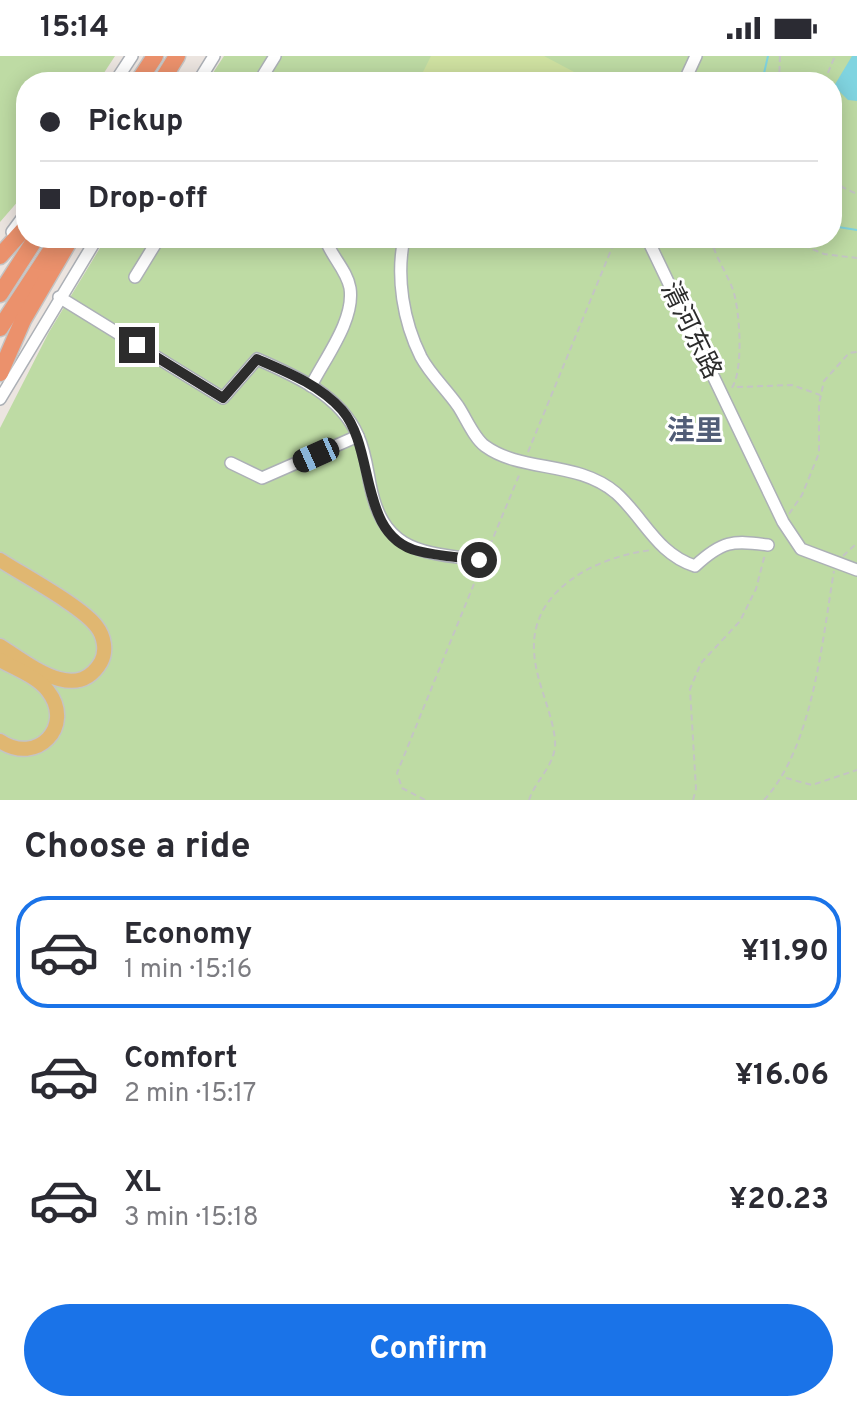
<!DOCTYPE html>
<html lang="en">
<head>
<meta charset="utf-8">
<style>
  :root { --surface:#fff; --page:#f2f2f3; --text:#2b2b33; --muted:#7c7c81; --line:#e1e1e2; --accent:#1a73e8 }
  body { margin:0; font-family:Overpass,"Noto Sans SC",sans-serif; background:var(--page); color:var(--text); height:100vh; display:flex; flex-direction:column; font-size:30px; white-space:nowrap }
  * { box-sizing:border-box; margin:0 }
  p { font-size:26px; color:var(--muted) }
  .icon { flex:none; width:44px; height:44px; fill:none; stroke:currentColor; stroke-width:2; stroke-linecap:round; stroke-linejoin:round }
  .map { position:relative; height:744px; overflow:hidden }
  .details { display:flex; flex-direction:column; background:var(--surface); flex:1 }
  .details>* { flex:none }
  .top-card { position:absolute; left:16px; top:16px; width:826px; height:176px; border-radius:32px; box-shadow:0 4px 20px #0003; display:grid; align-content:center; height:176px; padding:0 24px; background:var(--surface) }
  .end { position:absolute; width:36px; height:36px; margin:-18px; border:10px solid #2c2c2c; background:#fff; box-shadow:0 0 0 4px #fff }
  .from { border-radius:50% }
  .car { position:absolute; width:24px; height:48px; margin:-24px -12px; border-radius:10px; box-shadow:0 0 6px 2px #0007; background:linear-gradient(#222 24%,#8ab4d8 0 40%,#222 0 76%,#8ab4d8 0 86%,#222 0) }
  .top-card b { display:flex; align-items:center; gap:28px; height:76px; font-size:30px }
  .top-card b+b { border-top:2px solid var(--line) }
  .top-card i { width:20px; height:20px; background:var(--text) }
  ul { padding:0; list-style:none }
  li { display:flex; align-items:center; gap:24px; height:112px; margin:0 16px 12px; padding:0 8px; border:4px solid transparent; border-radius:32px }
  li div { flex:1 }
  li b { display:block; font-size:30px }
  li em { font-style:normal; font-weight:700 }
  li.on { border-color:var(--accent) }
  li>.icon { width:72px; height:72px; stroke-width:1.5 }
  h2 { padding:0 24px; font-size:36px; line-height:96px }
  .button { display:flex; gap:16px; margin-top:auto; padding:16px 24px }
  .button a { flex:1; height:92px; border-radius:48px; background:var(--accent); color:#fff; font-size:32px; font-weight:700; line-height:92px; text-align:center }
  .status { display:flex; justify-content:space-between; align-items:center; height:56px; padding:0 40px; background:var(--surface); direction:ltr }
  .status svg { height:22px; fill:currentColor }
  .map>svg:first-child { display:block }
</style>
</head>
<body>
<div class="status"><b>15:14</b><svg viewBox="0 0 49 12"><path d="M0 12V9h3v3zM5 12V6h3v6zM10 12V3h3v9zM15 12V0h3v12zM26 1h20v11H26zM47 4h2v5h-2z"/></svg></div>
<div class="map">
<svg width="857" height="744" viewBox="0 0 857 744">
  <rect width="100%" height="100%" fill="#ece5e0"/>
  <g fill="#bedba4">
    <path d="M0,0H115L98,26H26V136L0,166Z"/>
    <path d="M224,0H857V744H0V372L49,276L106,182H832V26H207Z"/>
  </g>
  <path fill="#cfe1a1" d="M431,0H544L576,17L571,26H432L421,20Z"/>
  <path fill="#80d4e0" d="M852,0H857V45L848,44L834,30Z"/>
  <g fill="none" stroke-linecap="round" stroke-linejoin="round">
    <g stroke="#80d4e0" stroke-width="2">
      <path d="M762,26L768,0"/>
      <path d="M832,170L857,174"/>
    </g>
    <defs>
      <g id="minor">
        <path d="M115,26L132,0"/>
        <path d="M198,26L214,0"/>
        <path d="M259,26L275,0"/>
        <path d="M382,26H389"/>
        <path d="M684,26L696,0"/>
        <path d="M12,176L26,157"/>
        <path d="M404,182C396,221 403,265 421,301C430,318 446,333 458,350C466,362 474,382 485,390C522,417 577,404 616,437C644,462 657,498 695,510C722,485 732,484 768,489"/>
        <path d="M647,182L783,466L801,493L857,514"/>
        <path d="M135,221L159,182"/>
        <path d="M59,241L223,342L257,303C296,320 340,339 358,380C365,395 367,412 370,428C383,496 420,496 479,504"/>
        <path d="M311,330C325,302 355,264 350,232C347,214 330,199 325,182"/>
        <path d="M0,343L97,182"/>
        <path d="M231,407L262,422L358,380"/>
      </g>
      <g id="major">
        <path d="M0,504C23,519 83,551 97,571C104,580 107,595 101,606C76,649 28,607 0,590"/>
        <path d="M0,604C14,612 38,621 48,635C75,670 37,710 0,685"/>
      </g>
      <g id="highway">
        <path d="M138,26L155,0"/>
        <path d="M161,26L177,0"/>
        <path d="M0,200L26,171"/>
        <path d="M0,238L36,182"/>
        <path d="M0,272L59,182"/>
        <path d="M0,317L23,264L71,182"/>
      </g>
    </defs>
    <use href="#minor" stroke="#acb0b6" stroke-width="14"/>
    <use href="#major" stroke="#c4c4c4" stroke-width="17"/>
    <use href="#highway" stroke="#c4c4c4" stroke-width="19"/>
    <g stroke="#c4c4c4" stroke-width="2" stroke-dasharray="6 4" stroke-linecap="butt">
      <path d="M779,26L780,0"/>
      <path d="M824,26L835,0"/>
      <path d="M832,101L842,131L857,138"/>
      <path d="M711,182C714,199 727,217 733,234C740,254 744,317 731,333"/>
      <path d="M785,182L824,198L857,202"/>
      <path d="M658,183L711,186L723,182"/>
      <path d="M737,331L792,329L820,339"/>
      <path d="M528,396L616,182"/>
      <path d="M789,458L802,439L819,397V348L824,325L849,297L857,296"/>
      <path d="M486,499L520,417"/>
      <path d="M843,500L857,487"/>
      <path d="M786,722L812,729L857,714"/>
      <path d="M425,744L402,732L397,717L480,513"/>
      <path d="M529,744C536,723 557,708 555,684C552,654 535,625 534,594C531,532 599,500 652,494"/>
      <path d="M693,744L696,733L690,633L701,607L740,565L756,533L765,498"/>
      <path d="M764,744C813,691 822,585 834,515"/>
    </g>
    <use href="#minor" stroke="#fff" stroke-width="11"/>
    <use href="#major" stroke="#e0b771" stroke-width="14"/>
    <use href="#highway" stroke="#eb916c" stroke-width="16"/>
  </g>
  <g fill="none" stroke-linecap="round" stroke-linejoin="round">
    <path stroke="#2c2c2c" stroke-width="10" d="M137,289L223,342L257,303C287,316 320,329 342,354C376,393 358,480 418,495C437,500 459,501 479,504"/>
  </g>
  <g text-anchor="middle" stroke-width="6" stroke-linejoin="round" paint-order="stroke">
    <g font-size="26" fill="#2c2c2c" stroke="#fff">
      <text transform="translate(692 274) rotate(64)" y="9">清河东路</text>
    </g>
    <g font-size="28" font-weight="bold" fill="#515d77" stroke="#fff">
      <text x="695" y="384">洼里</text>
    </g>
  </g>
</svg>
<i class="end from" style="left:479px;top:504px"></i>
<i class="end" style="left:137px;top:289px"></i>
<i class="car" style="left:316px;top:399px;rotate:246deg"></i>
<div class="top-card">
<b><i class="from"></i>Pickup</b>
<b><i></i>Drop-off</b>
</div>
</div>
<section class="details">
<h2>Choose a ride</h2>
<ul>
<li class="on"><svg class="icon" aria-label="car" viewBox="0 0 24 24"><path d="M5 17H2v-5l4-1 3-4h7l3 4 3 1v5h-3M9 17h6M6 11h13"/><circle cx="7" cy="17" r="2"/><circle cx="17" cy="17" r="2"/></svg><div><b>Economy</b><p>1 min · 15:16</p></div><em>¥11.90</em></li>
<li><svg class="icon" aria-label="car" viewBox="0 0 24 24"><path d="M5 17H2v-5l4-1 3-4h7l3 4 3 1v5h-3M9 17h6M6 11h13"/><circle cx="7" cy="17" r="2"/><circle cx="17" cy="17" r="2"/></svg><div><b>Comfort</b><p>2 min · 15:17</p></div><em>¥16.06</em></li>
<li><svg class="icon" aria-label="car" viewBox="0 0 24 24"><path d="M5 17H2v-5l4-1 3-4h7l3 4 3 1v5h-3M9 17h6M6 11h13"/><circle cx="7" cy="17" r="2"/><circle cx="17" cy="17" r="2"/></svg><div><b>XL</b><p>3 min · 15:18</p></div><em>¥20.23</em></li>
</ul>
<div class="button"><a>Confirm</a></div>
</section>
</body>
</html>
